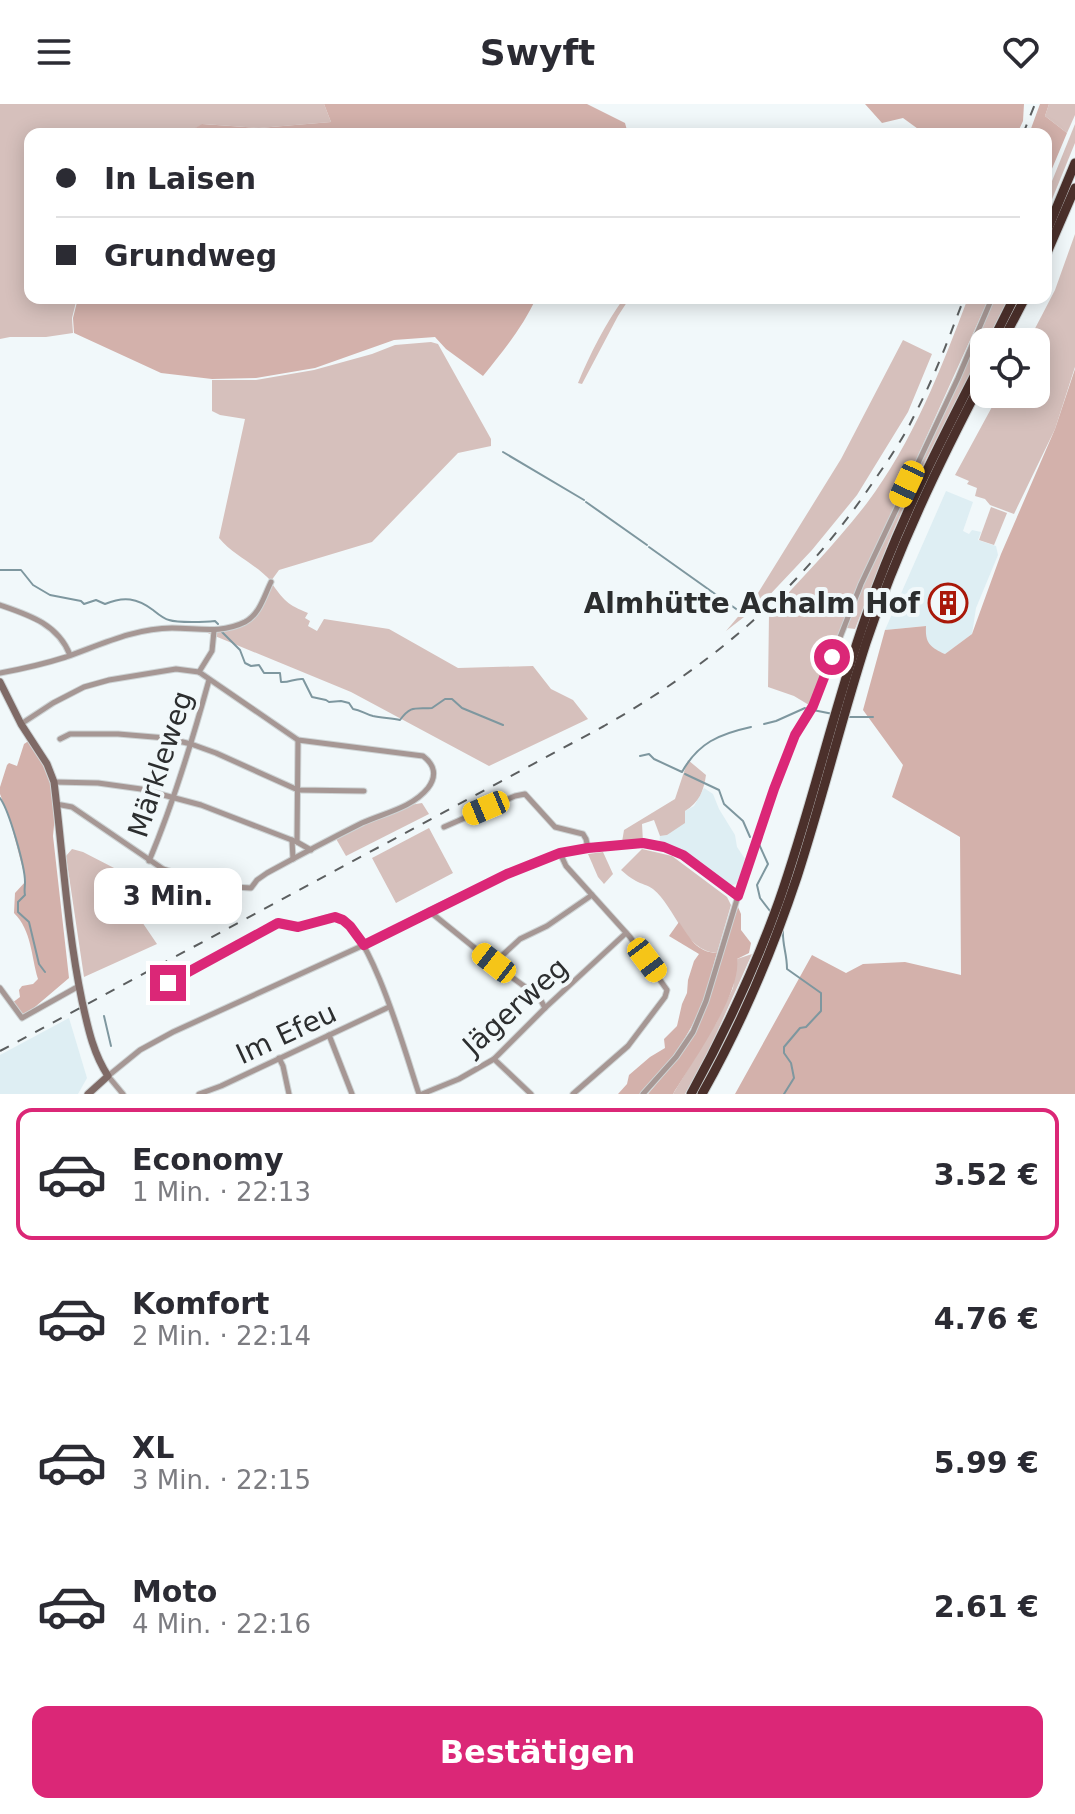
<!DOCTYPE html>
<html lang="de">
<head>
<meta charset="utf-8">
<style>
  :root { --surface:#fff; --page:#f2f2f3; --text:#2b2b33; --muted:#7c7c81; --line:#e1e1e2; --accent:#db2777 }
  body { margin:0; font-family:"DejaVu Sans",sans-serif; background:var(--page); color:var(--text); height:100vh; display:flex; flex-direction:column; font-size:30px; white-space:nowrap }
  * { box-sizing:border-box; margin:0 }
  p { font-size:26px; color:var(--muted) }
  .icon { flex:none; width:44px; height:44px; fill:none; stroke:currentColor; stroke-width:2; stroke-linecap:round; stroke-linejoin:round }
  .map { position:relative; height:990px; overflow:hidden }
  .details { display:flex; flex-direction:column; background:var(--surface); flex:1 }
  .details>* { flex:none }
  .top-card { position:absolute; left:24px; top:24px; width:1028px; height:176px; border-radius:16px; box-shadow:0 4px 20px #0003; display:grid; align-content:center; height:176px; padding:0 32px; background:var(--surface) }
  .fabs { position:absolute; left:970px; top:224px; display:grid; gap:16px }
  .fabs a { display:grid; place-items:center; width:80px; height:80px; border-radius:16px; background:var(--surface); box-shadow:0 4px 20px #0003; font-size:40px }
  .end { position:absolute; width:36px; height:36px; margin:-18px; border:10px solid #db2777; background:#fff; box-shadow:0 0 0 4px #fff }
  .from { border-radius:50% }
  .bubble { position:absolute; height:56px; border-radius:16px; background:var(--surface); box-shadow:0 4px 20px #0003; font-size:26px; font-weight:800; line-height:56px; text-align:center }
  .car { position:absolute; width:24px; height:48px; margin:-24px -12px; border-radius:10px; box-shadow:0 0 6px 2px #0007; background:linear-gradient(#f5c518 24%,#345 0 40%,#f5c518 0 76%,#345 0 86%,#f5c518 0) }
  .top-card b { display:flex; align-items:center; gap:28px; height:76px; font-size:30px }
  .top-card b+b { border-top:2px solid var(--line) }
  .top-card i { width:20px; height:20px; background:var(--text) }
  ul { padding:14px 0 0; list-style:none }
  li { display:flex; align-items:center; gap:24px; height:132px; margin:0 16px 12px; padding:0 16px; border:4px solid transparent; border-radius:16px }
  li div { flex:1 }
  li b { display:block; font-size:30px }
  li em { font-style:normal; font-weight:800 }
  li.current { border-color:var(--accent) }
  li>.icon { width:72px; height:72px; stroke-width:1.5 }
  .primary-button { display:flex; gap:16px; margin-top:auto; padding:16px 32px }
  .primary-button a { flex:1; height:92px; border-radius:16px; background:var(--accent); color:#fff; font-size:32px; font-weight:800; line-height:92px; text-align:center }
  header { display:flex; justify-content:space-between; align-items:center; height:104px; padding:0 32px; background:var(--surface); font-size:36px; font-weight:800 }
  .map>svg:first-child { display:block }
</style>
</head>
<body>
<header><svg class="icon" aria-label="menu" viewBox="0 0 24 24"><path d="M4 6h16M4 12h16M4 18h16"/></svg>Swyft<svg class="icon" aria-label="heart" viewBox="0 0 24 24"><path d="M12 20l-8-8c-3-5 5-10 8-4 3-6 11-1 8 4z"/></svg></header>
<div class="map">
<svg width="1075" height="990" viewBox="0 0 1075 990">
  <rect width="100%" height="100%" fill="#f1f8fa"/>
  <g fill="#deeef3">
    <path d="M946,387L973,398L963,427L969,430L972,426L981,428L978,436L996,442L998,451L976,504L972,530L945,550L932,545L925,534V522L885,526Z"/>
    <path d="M704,684L713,690L719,705L735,731L737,743L745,755L738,779L728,783L685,749L659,740L660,732L667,731L685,707L694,702Z"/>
    <path d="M69,914L87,974L78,990H0V951Z"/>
  </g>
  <g fill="#d6c0bc">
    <path d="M0,0H324L331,18L259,24L203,20L185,30H30V194H77L72,214L73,229L46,233H10L0,235Z"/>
    <path d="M1049,0H1075V11L1067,29L1045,12Z"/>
    <path d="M1075,20V39L1046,110V92Z"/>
    <path d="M1075,130V263L1055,325L1014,410L990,401L985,395L975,392L977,384L967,380L969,377L955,371L999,290H1036V238H1028L1055,186Z"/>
    <path d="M624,194L629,195L618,212L582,280L578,279C590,250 605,220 624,194Z"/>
    <path d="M968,194H989L860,480L809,601L794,592L768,583L769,510C802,474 837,438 867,399C913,338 941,265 968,194Z"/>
    <path d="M994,194H1009L986,238H984V242L915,377L889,437L855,525L847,524L863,480Z"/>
    <path d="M903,236L932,250L908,308L857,391L812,446L762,499L726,527L758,489L841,355Z"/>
    <path d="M431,238L438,240L491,335V342L458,349L372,438L279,466L271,477C256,460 234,452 219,434L245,315L220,311L212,307V276H256L314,266L372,250L395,241Z"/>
    <path d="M991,403L1007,409L994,441L979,436Z"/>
    <path d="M271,478C283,496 288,501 308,509L305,514L310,517L308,522L317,527L324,515L389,525L458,564L533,562L551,585L573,596L588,615L489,662L351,588L198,525C217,525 241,522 254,507C261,499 266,487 271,478Z"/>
    <path d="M688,656L706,671C704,686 699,699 685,707V719L667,731L660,732L654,716L642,720L643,738H622L624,726L675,695Z"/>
    <path d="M422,699L429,710L346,752L335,733L410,701Z"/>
    <path d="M429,724L453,769L396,799L372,754Z"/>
    <path d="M72,745L83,748L116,765L149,777L138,812L157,840L84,873L66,752Z"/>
    <path d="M642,745L672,752L727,793L731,801L717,849C684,847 676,804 653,785C648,781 641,780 636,777C630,774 626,770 621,766Z"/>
    <path d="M603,748L613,770L604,780L598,773L588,750Z"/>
    <path d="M752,850L705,955L685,990H673L716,919L733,884L737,855Z"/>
  </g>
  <g fill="#d3b1ab">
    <path d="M324,0H587L625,19L628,30H185L202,20L259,24L331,18Z"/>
    <path d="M865,0H1024L1023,17L1017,30H925L903,14L882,19Z"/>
    <path d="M1040,0H1049L1045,12L1067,29L1046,79V30H1029Z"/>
    <path d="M78,194H536C523,223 503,247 483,272L446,245L435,233L394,236L315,264L256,274L212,275L161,269L74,229L73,214Z"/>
    <path d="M1075,265V990H735L812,851L846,869L863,860L905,858L961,871L960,733L892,693L903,661L863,606L885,526L926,522C925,539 930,543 945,550L972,530L1001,450L1055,325Z"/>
    <path d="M27,638H32L47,660L56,700L53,732L69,874L22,914L12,899L20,893L19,886L22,882L33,880L38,875C31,852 32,827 14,809L15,789L26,777L11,720L0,690V683L7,661L9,659L17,662L24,640Z"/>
    <path d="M738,803L741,810V826L751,839L749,849L737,855C742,889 691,960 673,990H648L678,954L694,928Z"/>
    <path d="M679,818C690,834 696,848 717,849C712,865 709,882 703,897C690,932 667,964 640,990H618L627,980L629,971L650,953L665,944L664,935L677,922L682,900L687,889L688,876L694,857L699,850L669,832Z"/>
  </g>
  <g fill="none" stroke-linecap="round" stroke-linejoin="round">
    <g stroke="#7e979f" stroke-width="2">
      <path d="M503,348L584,396"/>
      <path d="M586,398L647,441"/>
      <path d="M649,443L739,507"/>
      <path d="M0,466H21L33,481L50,491L81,497L84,500L96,496L105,500C124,492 137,494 153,506C158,510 164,515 169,516C178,519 206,518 215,517L218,520"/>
      <path d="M222,528L240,546L245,559L251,562L259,561L264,569H280L281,578C289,579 295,574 303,575L312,593L326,596L329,598L341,597L349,599L353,605C361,606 365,610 373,612C382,614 392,614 400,616C411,601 415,605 432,604L445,595H452L462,604L503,621"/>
      <path d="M813,606L833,610"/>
      <path d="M847,613H873"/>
      <path d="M764,620L776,617L805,604"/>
      <path d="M640,652L649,650L654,655L682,668C698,639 719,630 751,623"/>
      <path d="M685,670L719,686L724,700L743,717L750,733"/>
      <path d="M0,694C9,706 25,762 25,778C25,782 24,787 25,791L18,798V808L29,818L39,860L45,868"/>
      <path d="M758,738L768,760L757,781L760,794L770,807"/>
      <path d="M783,825C782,841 787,849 787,865L821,889V907L806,923L800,924L784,943V949L791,959L794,974L784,990"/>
      <path d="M104,912L111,942"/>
    </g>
    <defs>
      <g id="street">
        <path d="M0,501C29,511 58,520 70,551"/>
        <path d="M199,568L212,547L214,527"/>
        <path d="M0,569C22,565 44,560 66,553C100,541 135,524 172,524C198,524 221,530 245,518C260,510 264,492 271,478"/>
        <path d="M21,620L53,599L84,583L109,576L176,565L199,568L298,636L423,652C435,661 437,672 428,684C412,704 384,709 362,719C330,735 298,752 267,769L257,776L251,784L218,782L163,765L72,703L56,700"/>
        <path d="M60,635L70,630H118L166,634L191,640L216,649L298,686L364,687"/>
        <path d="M54,678L98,679L141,685L201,701L297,738L311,746"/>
        <path d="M444,723L515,692L525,690L555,723L583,730L586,735L588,744"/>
        <path d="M292,736L293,755"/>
        <path d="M297,738L298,636"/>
        <path d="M560,749L566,762L630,833L667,886L665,893L628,942L573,990"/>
        <path d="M149,757C174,698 192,638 209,576"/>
        <path d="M429,807L502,866L539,893L545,904"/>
        <path d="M494,859L520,835L547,822L592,791"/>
        <path d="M168,879L278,819C284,820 290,823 296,823C309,823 324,811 337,813C370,820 408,958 419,990"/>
        <path d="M0,884L22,914L79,882"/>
        <path d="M329,931L352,990"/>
        <path d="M279,954L283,962L289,990"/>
        <path d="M494,955L531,990"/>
        <path d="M123,990L108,972L140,946L173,928L364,841L429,807L507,770L560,749L588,744L643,739L664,743L683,751L738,792"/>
        <path d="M199,990L221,982L389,903"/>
        <path d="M422,990L459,975L494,955L545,904L626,829"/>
        <path d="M643,990L676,953L693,928L706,897L738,792L774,685L795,631L813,602L861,480L958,274L992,194"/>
      </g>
      <path id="secondary" d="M0,578L21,620L47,660L54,678C63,751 67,825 82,897C88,924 93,949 108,972L88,990"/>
      <g id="highway">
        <path d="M1046,129L1075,59"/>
        <path d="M1046,151L1075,84"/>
        <path d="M992,238L1014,194"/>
        <path d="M1002,238L1025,194"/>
        <path d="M691,990C725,928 755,864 779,797C812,703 833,606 866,512C897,422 940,338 984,253"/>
        <path d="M702,990C741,921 772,848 797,773C822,696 841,617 866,539C897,446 939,359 984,273"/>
      </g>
    </defs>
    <use href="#street" stroke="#ced4d5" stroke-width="7"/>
    <use href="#secondary" stroke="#ced4d5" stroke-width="9"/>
    <use href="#highway" stroke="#ced4d5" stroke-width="11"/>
    <use href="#street" stroke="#a69794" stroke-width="5"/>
    <use href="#secondary" stroke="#7f6a66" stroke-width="7"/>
    <use href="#highway" stroke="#4b302b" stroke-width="9"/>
    <g stroke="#5c5f60" stroke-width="2" stroke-dasharray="10 10" stroke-linecap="butt">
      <path d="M1023,30L1035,0"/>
      <path d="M0,947L604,622C713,560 798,488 869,384C885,361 902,337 914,312C934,274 949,234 964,194"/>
    </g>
  </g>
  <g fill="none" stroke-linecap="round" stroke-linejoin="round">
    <path stroke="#db2777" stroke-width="10" d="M168,879L278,819L298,823L335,813L343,816L350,822L364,841L507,770L560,749L588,744L643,739L664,743L683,751L738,792L774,685L795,631L813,602L832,553"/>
  </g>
  <defs>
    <symbol id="building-ring" viewBox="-11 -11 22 22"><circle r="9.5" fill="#f1f8fa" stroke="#a91809" stroke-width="1.5"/><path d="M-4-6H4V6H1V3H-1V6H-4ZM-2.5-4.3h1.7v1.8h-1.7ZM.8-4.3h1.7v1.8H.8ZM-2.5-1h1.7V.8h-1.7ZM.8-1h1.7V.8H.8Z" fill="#a91809"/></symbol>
  </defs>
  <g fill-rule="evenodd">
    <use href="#building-ring" x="926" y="477" width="44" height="44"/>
  </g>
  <g text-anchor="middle" stroke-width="8" stroke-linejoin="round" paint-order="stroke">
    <g font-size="28" font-weight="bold" fill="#2c2e2f" stroke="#f1f8fa" text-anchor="end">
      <text x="920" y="509">Almhütte Achalm Hof</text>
    </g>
    <g font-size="28" fill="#2c2e2f" stroke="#f1f8fa">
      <text transform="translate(160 660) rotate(-72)" y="10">Märkleweg</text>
      <text transform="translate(515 902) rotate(-42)" y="10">Jägerweg</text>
      <text transform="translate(286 929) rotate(-25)" y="10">Im Efeu</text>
    </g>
  </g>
</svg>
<div class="fabs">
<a><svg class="icon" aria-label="locate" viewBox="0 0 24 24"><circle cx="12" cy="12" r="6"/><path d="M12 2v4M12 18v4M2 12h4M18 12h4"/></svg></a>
</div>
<i class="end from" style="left:832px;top:553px"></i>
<i class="end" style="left:168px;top:879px"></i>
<div class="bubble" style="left:94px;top:764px;width:148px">3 Min.</div>
<i class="car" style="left:907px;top:380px;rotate:205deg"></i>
<i class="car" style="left:486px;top:704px;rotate:247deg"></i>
<i class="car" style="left:647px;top:856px;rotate:143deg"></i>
<i class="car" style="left:494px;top:859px;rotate:308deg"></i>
<div class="top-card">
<b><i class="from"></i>In Laisen</b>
<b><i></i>Grundweg</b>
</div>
</div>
<section class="details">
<ul>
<li class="current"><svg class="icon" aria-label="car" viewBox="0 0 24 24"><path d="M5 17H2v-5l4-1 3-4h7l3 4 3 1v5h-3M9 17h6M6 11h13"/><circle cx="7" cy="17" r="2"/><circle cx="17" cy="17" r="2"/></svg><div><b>Economy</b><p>1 Min. · 22:13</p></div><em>3.52 €</em></li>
<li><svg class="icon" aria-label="car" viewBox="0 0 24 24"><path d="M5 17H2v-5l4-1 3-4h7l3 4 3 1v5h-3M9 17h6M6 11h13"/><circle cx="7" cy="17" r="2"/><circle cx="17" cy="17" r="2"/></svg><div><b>Komfort</b><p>2 Min. · 22:14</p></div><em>4.76 €</em></li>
<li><svg class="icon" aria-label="car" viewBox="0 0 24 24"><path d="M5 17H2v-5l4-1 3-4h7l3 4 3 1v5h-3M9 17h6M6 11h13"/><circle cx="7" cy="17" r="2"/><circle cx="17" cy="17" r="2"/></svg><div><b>XL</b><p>3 Min. · 22:15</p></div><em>5.99 €</em></li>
<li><svg class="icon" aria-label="car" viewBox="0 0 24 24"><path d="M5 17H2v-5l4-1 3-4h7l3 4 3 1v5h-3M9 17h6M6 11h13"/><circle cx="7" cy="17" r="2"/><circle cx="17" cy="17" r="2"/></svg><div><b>Moto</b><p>4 Min. · 22:16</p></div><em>2.61 €</em></li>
</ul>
<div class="primary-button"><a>Bestätigen</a></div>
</section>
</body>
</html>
